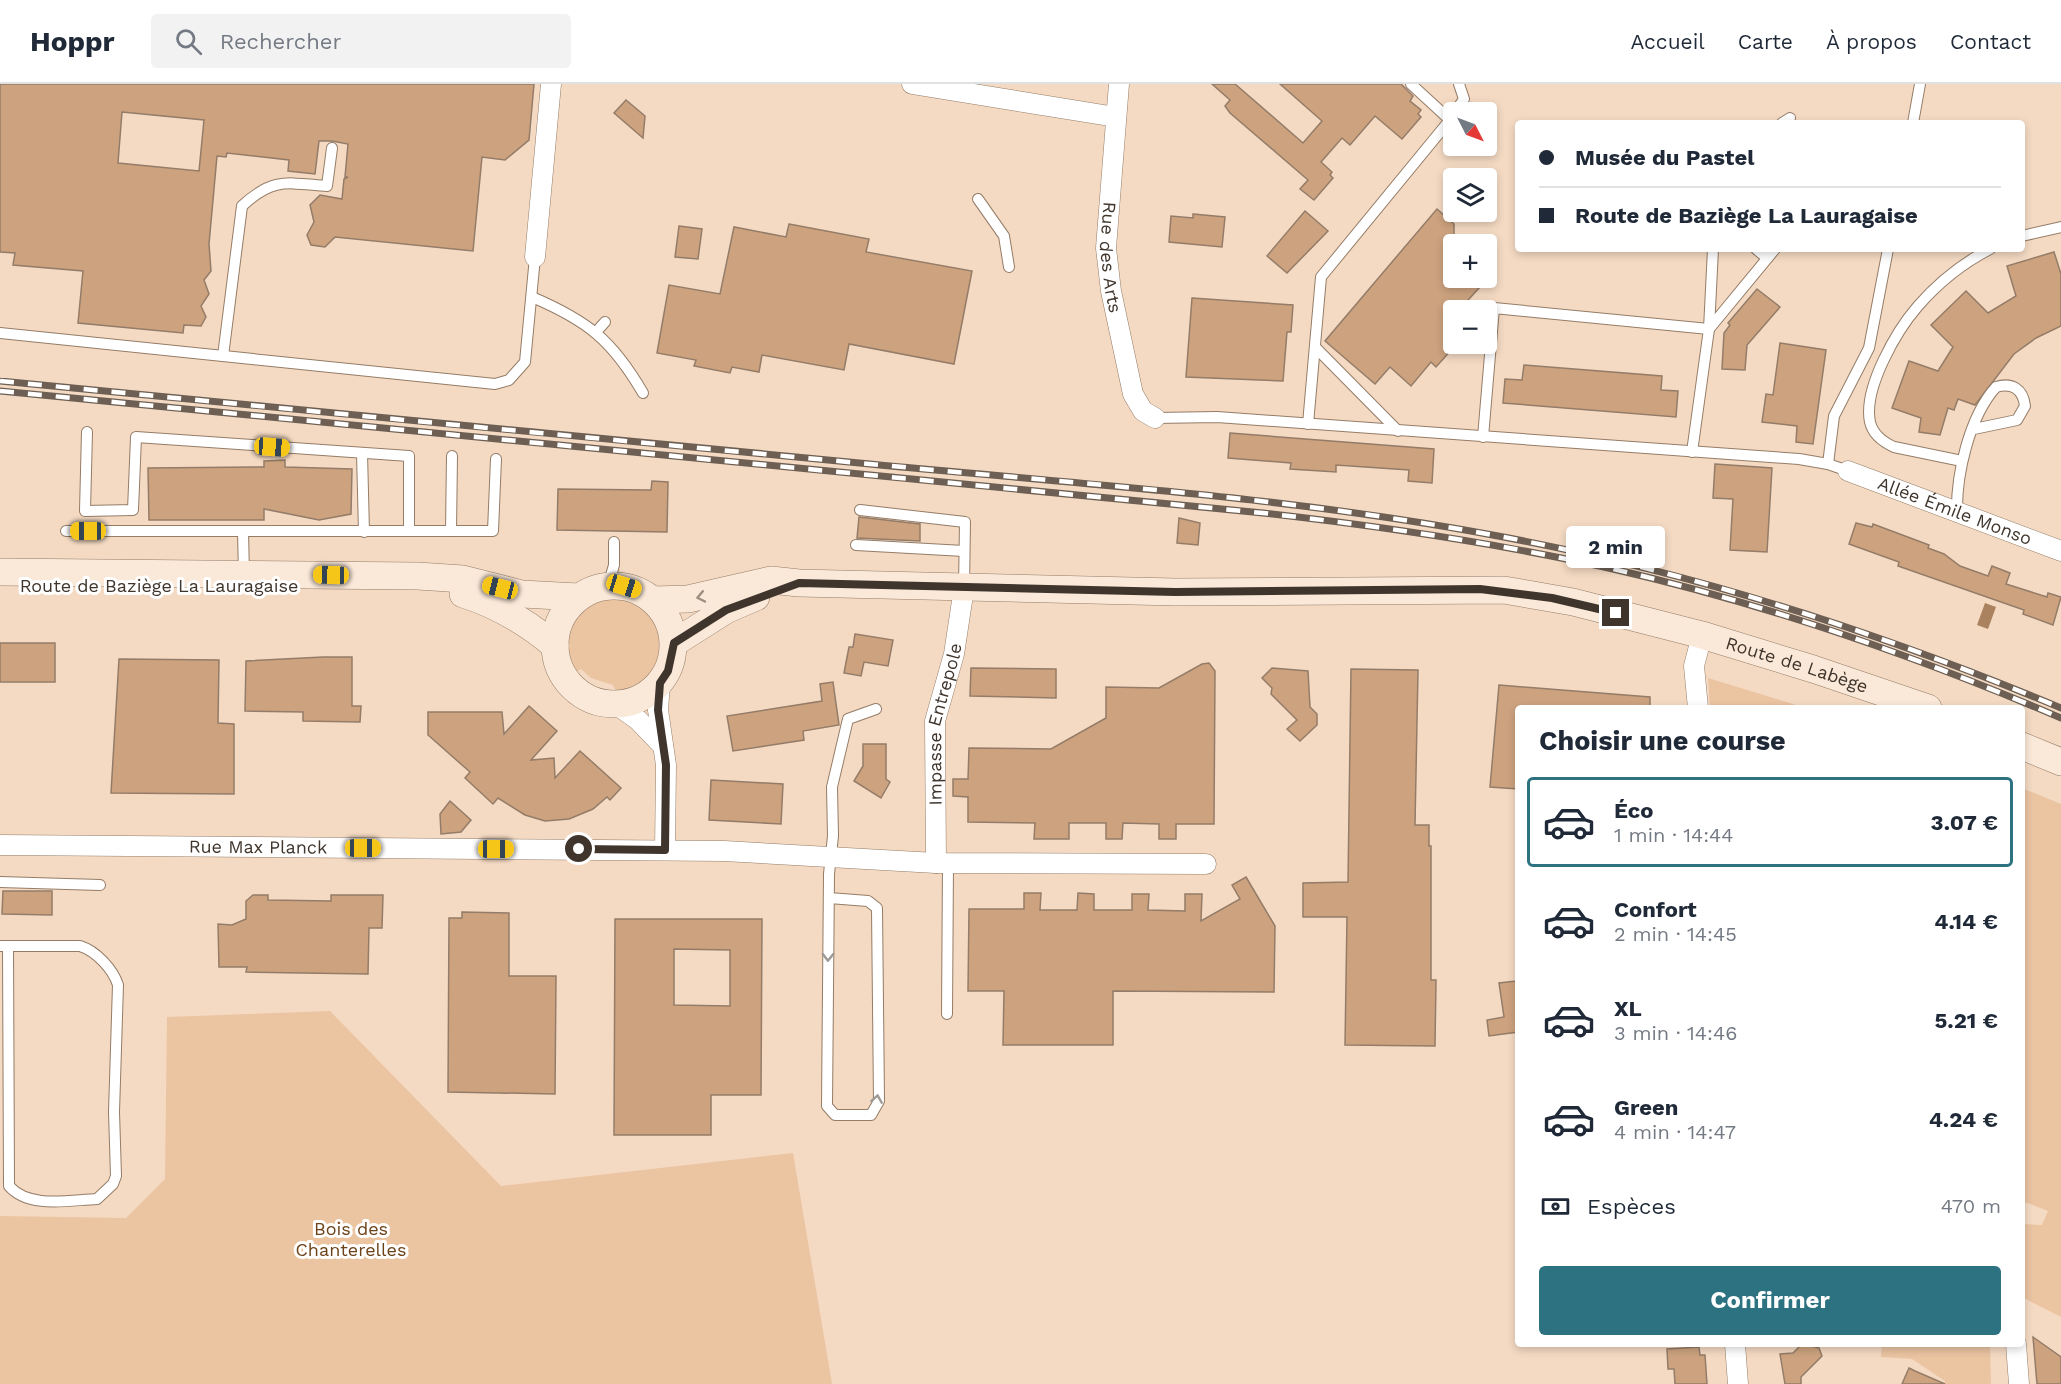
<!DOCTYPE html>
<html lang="fr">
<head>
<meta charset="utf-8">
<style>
  :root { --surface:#fff; --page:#f2f2f3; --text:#1f2937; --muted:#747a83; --line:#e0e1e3; --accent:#2c7280 }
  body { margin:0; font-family:"Work Sans",sans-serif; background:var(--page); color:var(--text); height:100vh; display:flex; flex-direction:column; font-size:22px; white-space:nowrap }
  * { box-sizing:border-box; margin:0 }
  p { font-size:20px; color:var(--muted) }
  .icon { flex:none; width:33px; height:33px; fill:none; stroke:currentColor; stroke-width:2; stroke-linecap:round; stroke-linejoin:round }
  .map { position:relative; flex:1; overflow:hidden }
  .side { position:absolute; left:1515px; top:621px; width:510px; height:642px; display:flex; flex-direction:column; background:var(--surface); border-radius:6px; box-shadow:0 3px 9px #0003 }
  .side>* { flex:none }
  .banner { position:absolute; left:1515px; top:36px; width:510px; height:132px; border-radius:6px; box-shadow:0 3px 9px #0003; display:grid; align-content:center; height:132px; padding:0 24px; background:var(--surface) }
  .needle { width:39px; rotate:132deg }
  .fabs { position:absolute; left:1443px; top:18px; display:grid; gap:12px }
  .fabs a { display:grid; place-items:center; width:54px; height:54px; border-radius:6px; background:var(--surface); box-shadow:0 3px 9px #0003; font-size:30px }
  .end { position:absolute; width:27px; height:27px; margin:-14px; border:8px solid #3f352c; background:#fff; box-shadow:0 0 0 3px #fff }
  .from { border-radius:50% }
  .bubble { position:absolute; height:42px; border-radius:6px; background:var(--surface); box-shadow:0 3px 9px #0003; font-size:20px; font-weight:700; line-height:42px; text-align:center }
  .car { position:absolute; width:18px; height:36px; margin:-18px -9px; border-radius:8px; box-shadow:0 0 4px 2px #0007; background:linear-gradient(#f5c518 24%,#345 0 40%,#f5c518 0 76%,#345 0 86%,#f5c518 0) }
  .banner b { display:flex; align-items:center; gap:21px; height:57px; font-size:22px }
  .banner b+b { border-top:2px solid var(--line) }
  .banner i { width:15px; height:15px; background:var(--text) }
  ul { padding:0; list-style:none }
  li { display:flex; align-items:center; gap:18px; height:90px; margin:0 12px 9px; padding:0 12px; border:3px solid transparent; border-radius:6px }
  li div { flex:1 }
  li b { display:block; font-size:22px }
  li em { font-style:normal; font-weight:700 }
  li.selected { border-color:var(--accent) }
  li>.icon { width:54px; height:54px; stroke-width:1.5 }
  h2 { padding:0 24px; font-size:27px; line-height:72px }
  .pay { display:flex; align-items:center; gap:15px; height:66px; padding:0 24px; font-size:22px }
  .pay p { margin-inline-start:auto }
  .primary-button { display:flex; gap:12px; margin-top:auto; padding:12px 24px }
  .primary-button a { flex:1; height:69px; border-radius:6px; background:var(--accent); color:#fff; font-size:24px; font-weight:700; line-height:69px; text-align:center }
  header { display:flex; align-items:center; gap:36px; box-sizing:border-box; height:84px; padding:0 30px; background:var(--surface); border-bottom:2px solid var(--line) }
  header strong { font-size:28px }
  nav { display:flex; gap:33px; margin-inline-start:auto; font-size:21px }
  .search { width:420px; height:54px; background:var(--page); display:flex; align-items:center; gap:15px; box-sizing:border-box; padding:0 21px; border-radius:6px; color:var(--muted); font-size:22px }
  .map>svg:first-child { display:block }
</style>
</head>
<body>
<header>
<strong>Hoppr</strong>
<div class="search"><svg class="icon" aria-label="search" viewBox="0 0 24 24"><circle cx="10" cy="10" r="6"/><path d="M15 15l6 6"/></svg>Rechercher</div>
<nav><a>Accueil</a><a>Carte</a><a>À propos</a><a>Contact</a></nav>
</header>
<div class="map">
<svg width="2061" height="1300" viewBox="0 0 2061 1300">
  <rect width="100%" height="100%" fill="#f4dac3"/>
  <g fill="#ebc4a2">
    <path d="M614,513C675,521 678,600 617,609L613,601L591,594L581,585L574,589C556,551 571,519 614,513Z"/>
    <path d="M1708,594L1806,624H1710Z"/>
    <path d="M2022,704L2061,720V1233L2022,1213V1140L2042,1141L2048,1127L2022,1117Z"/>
    <path d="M330,927L501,1102L793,1069L832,1300H0V1132L126,1134L165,1095L167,933Z"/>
    <path d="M1882,1260H1990L1991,1300H1944L1945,1297L1912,1275L1881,1273Z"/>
  </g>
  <path fill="#aa825f" d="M1985,519L1996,523L1988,545L1977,541Z"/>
  <g fill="#cda37f" stroke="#947c68" stroke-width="1.5" fill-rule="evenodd">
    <path d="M0,0H534L529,56L505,76L482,73L473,167L335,153L325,163L311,161L307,151L314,138L310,121L320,111L342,115L344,95L348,93H345L348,60L332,57H319L315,90L288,87L289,76L227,69L226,73L217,72L209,160L211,187L204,196L209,210L201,222L206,233L201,242L184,241L183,249L78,239L83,187L13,181L15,169L0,168ZM122,28L204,36L199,87L118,79Z"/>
    <path d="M1212,0H1235L1303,59L1322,37L1280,0H1401L1413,12L1410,17L1421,26L1418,30L1421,33L1402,55L1375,32L1350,61L1342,54L1321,78L1332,88L1330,91L1333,94L1314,116L1300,105L1308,96L1230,29L1225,22L1230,16Z"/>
    <path d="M626,16L645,32L643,54L614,29Z"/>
    <path d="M1437,125L1454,140V194H1467L1479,204L1459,226H1454V263L1436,283L1431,278L1411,302L1390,283L1375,300L1325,257Z"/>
    <path d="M1305,127L1328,147L1287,189L1267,172Z"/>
    <path d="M1193,130L1225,133L1222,163L1169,158L1171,132L1193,134Z"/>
    <path d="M789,140L869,155L866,168L972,187L954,280L849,260L844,286L762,271L759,288L732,283L730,289L694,282L696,276L657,269L669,201L720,210L734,143L786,153Z"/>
    <path d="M679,142L702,145L698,175L675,173Z"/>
    <path d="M2054,168L2061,190V242L2036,254L2014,270L1975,321L1958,315L1954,326L1948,324L1940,351L1919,348L1921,334L1892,324L1909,277L1938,287L1953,263L1931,241L1966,207L1988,229L2016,212L2007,182Z"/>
    <path d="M1757,205L1780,223L1747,261L1745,286L1722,285L1724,249L1730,241L1728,239Z"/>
    <path d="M1192,214L1293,221L1291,248H1287L1283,297L1186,293Z"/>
    <path d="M1780,259L1826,266L1813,360L1796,358L1797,342L1762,338L1766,310L1773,311Z"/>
    <path d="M1524,281L1662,292L1661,306L1678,307L1676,333L1503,319L1505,295L1522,296Z"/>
    <path d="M1230,349L1434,365L1432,399L1408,397L1409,386L1336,381V388L1290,385L1291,379L1228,374Z"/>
    <path d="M285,376V383L352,385L351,430L319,436L264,425V436H149L148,384L264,383V377Z"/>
    <path d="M1715,380L1772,384L1767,468L1730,466L1733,415L1713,414Z"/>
    <path d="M652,397L668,398L667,448L557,446L558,405L651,406Z"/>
    <path d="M859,433L920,440V457L857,454Z"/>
    <path d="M1179,434L1200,439L1198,461L1177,459Z"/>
    <path d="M1856,439L1872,443L1873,440L1929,461L1928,464L1944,470L1960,482L1988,492L1992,482L2010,489L2006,500L2047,513L2048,509L2061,513L2053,541L2023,530L2024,526L1898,482L1899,478L1849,460Z"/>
    <path d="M855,550L893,556L888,582L864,578L861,592L844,589L849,563H853Z"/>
    <rect x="0" y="559" width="55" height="39"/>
    <path d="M323,573H352V622H361L360,638L303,637V628L245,627L246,577Z"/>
    <path d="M119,575L219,576L218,639L234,640V710L111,709Z"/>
    <path d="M1209,579L1215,587L1214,740H1176V755H1159V740L1123,739L1122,755H1106V739H1069V755H1034L1035,739L968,738V713L953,712V695H968L969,664L1051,665L1106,634V603L1159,604L1202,580Z"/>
    <path d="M971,584L1056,585V614L970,612Z"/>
    <path d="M1272,584L1308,587L1310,623L1317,630V641L1300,657L1287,645L1297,636L1271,610L1272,604L1262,594Z"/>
    <path d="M1351,585L1418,586L1415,741H1429V762H1431V896H1436L1435,962L1345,961L1347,833H1303V799L1348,798Z"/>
    <path d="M833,598L839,641L803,647L804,656L733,667L727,632L822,617L820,600Z"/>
    <path d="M1499,601L1650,613V624H1518V705L1490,703Z"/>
    <path d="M529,622L557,647L531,676L554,674L555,694L580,667L621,704L610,716L607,713L593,725L569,735L545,737L525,731L498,714L493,720L465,694L470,688L428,651V628H502L504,650Z"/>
    <path d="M863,660H886V695L890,698L881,714L854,697L863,682Z"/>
    <path d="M711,696L783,700L781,740L709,736Z"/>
    <path d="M450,717L471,736L461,748L441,750L440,730Z"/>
    <path d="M1246,793L1275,842L1274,908L1113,907V961H1003L1004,907H968L969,825H1024V809H1041L1040,826H1077L1078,809L1094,810V826H1132V810H1149L1148,826L1185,827V810H1202L1201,837L1240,815L1232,801Z"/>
    <path d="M3,807H52V831L2,830Z"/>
    <path d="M253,811H268V816L331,817V811H383L382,844H369L368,890L246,888L247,883H219L218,840L232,841L246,835V817Z"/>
    <path d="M462,828L509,829V892H556L555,1010L448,1008L449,834H462Z"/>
    <path d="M615,835H762L761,1011H711V1051H614ZM674,865L730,866V922L674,921Z"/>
    <path d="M1516,897L1518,948L1489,952L1487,936L1504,933L1499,899Z"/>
    <path d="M2033,1253L2061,1273V1300H2037Z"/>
    <path d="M1802,1260L1819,1264L1822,1272L1801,1293V1300H1785L1780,1270L1793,1269Z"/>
    <path d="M1699,1263L1700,1271H1705L1707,1300H1675L1674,1285H1668L1667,1265Z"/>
    <path d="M1909,1284L1915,1287L1945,1300H1902Z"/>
  </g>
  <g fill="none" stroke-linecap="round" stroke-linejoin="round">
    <defs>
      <g id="service">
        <path d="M1411,0L1450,36"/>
        <path d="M1455,28L1464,15L1459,0"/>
        <path d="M1782,39L1790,34"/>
        <path d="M1913,39L1920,0"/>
        <path d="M978,115L1004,152L1009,183"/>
        <path d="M2022,152L2061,143"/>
        <path d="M1756,165L1767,174"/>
        <path d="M532,213C588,237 612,256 643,309"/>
        <path d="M1709,245L1775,165"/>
        <path d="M1709,245L1713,165"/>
        <path d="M596,248L605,238"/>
        <path d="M0,249L495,300L509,296L525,278L535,173"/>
        <path d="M1315,263L1398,347"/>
        <path d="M223,272L242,122C273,93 287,99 327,102L332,64"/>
        <path d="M1155,334L1217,333L1799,375L1828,380L1848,387"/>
        <path d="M1308,340L1321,193L1454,31"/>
        <path d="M87,348L85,427L133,426L136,353L409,372V447"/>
        <path d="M1483,353L1494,224L1709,245L1692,368"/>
        <path d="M362,369L364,448"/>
        <path d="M1962,377L1894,363C1883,358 1873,351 1870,338C1863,304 1897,246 1918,222C1938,199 1963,179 1990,165"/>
        <path d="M1828,380L1834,332L1869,264L1888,165"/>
        <path d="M860,426L965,438L964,503"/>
        <path d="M1957,430C1956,391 1969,333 1996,303C2012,298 2023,305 2025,322L2017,336L1974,345"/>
        <path d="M66,447H493L496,375"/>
        <path d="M451,447L452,372"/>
        <path d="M243,448L244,490"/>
        <path d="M856,461L964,467"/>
        <path d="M608,502L614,481V458"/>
        <path d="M0,798L100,801"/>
        <path d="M829,814L868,817L877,824L879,1017L871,1031H835L827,1022L829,790L833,752L832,703L848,635L876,625"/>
        <path d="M0,862H80C96,867 113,885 118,901L114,1028L116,1092L113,1100L97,1115C69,1116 29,1125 9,1102L8,862"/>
        <path d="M947,930L948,780"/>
      </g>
      <g id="minor">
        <path d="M912,0L1116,33"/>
        <path id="s1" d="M1119,0L1106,164L1111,207L1133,310L1143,327L1155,334"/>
        <path d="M535,173L551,0"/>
        <path id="s2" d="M1848,387L2061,467"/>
        <path d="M660,599L658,626L666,681L665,766"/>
        <path d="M617,621L638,636L663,662"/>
        <path d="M1698,624L1694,582L1702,551"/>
        <path id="s3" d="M0,761L724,767L936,779L1206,780"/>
        <path id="s4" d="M936,779L935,637L954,570L964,504"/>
        <path d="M1735,1260L1738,1300"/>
        <path d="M2016,1260L2019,1300"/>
      </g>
      <g id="secondary">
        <path d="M0,488L418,492L463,495L522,510L578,513"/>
        <circle cx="614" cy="561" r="59"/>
        <path d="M463,510C498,521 527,538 555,562"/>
        <path id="s5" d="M653,516L688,515L771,496L799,499L1175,508L1504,506L1573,518L1702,551L1813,585L1928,624"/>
        <path d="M674,559L726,526L756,513"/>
        <path d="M2022,662L2061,678"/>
      </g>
    </defs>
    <use href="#service" stroke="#947c67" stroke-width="12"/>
    <use href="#minor" stroke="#947c67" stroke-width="21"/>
    <use href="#secondary" stroke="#947c67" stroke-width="28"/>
    <use href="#service" stroke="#fff" stroke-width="10"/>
    <use href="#minor" stroke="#fff" stroke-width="20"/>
    <use href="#secondary" stroke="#fae8d8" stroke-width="27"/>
    <defs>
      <g id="rail">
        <path d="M0,297C290,325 580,353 870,380C1079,400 1291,413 1498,452C1693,488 1879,548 2061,624"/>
        <path d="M0,307L1263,429C1380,442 1497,459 1613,485C1766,520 1916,572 2061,634"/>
      </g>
    </defs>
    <use href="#rail" stroke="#6d5f53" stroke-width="7"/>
    <use href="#rail" stroke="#fff" stroke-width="4.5" stroke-dasharray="14" stroke-linecap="butt"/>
  </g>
  <defs><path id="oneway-chevron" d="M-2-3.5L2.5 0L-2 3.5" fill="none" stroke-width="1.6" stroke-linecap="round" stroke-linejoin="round" transform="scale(1.5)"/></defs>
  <use stroke="#9c8e82" href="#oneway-chevron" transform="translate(701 513) rotate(168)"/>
  <g stroke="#9f9a96">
    <use href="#oneway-chevron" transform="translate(828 873) rotate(91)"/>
    <use href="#oneway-chevron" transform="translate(877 1015) rotate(-81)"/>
  </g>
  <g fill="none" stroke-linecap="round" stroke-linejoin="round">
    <path stroke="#3f352c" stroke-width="8" d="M579,765L665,766L666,681L658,626L660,599L668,587L674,559L726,526L799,499L1175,508L1480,505L1552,514L1616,529"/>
  </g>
  <g text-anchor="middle" stroke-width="6" stroke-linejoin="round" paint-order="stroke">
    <g font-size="18" fill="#3f352c" stroke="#fff">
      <text dy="6" stroke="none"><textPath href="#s1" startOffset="174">Rue des Arts</textPath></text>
      <text dy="6" stroke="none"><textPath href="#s2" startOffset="114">Allée Émile Monso</textPath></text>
      <text x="159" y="508">Route de Baziège La Lauragaise</text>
      <text dy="6" stroke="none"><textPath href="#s5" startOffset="1156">Route de Labège</textPath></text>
      <text dy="6" stroke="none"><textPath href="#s4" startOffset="140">Impasse Entrepole</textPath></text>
      <text dy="6" stroke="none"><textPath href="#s3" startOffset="258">Rue Max Planck</textPath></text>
    </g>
    <g font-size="18" fill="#6c4319" stroke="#fff">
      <text x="351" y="1151">Bois des<tspan x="351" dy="21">Chanterelles</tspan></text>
    </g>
  </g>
</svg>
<div class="fabs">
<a><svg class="needle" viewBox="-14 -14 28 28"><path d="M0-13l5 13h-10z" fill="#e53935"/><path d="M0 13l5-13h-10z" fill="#747a83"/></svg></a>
<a><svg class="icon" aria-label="layers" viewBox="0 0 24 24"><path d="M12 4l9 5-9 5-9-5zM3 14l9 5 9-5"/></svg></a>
<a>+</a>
<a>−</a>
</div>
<i class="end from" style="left:579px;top:765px"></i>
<i class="end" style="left:1616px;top:529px"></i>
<div class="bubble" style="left:1566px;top:442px;width:99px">2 min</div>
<i class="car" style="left:272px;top:363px;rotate:94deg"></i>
<i class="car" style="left:88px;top:447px;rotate:270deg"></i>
<i class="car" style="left:331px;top:491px;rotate:271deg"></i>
<i class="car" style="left:624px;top:502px;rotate:107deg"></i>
<i class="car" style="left:500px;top:504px;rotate:284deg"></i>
<i class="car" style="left:363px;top:764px;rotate:90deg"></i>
<i class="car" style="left:496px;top:765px;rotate:90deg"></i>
<div class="banner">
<b><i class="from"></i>Musée du Pastel</b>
<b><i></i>Route de Baziège La Lauragaise</b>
</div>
<section class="side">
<h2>Choisir une course</h2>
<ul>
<li class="selected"><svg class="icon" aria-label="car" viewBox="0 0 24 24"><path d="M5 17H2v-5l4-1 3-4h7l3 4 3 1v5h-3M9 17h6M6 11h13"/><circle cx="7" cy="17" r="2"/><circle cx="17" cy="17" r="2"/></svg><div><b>Éco</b><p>1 min · 14:44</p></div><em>3.07 €</em></li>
<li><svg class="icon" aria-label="car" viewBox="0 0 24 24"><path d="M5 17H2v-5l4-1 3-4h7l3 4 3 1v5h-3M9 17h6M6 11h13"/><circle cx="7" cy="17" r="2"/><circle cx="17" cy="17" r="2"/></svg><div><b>Confort</b><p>2 min · 14:45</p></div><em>4.14 €</em></li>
<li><svg class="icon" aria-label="car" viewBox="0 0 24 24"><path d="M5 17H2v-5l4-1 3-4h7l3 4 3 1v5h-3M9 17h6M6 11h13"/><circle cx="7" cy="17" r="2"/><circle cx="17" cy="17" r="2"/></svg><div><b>XL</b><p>3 min · 14:46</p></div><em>5.21 €</em></li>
<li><svg class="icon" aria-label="car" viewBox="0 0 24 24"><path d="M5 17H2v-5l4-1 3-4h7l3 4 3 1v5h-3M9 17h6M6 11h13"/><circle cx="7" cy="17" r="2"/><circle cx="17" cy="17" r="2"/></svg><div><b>Green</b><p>4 min · 14:47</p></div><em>4.24 €</em></li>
</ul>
<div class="pay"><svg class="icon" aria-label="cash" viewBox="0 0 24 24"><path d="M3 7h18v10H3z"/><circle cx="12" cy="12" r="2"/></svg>Espèces<p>470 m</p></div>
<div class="primary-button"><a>Confirmer</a></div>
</section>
</div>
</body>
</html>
